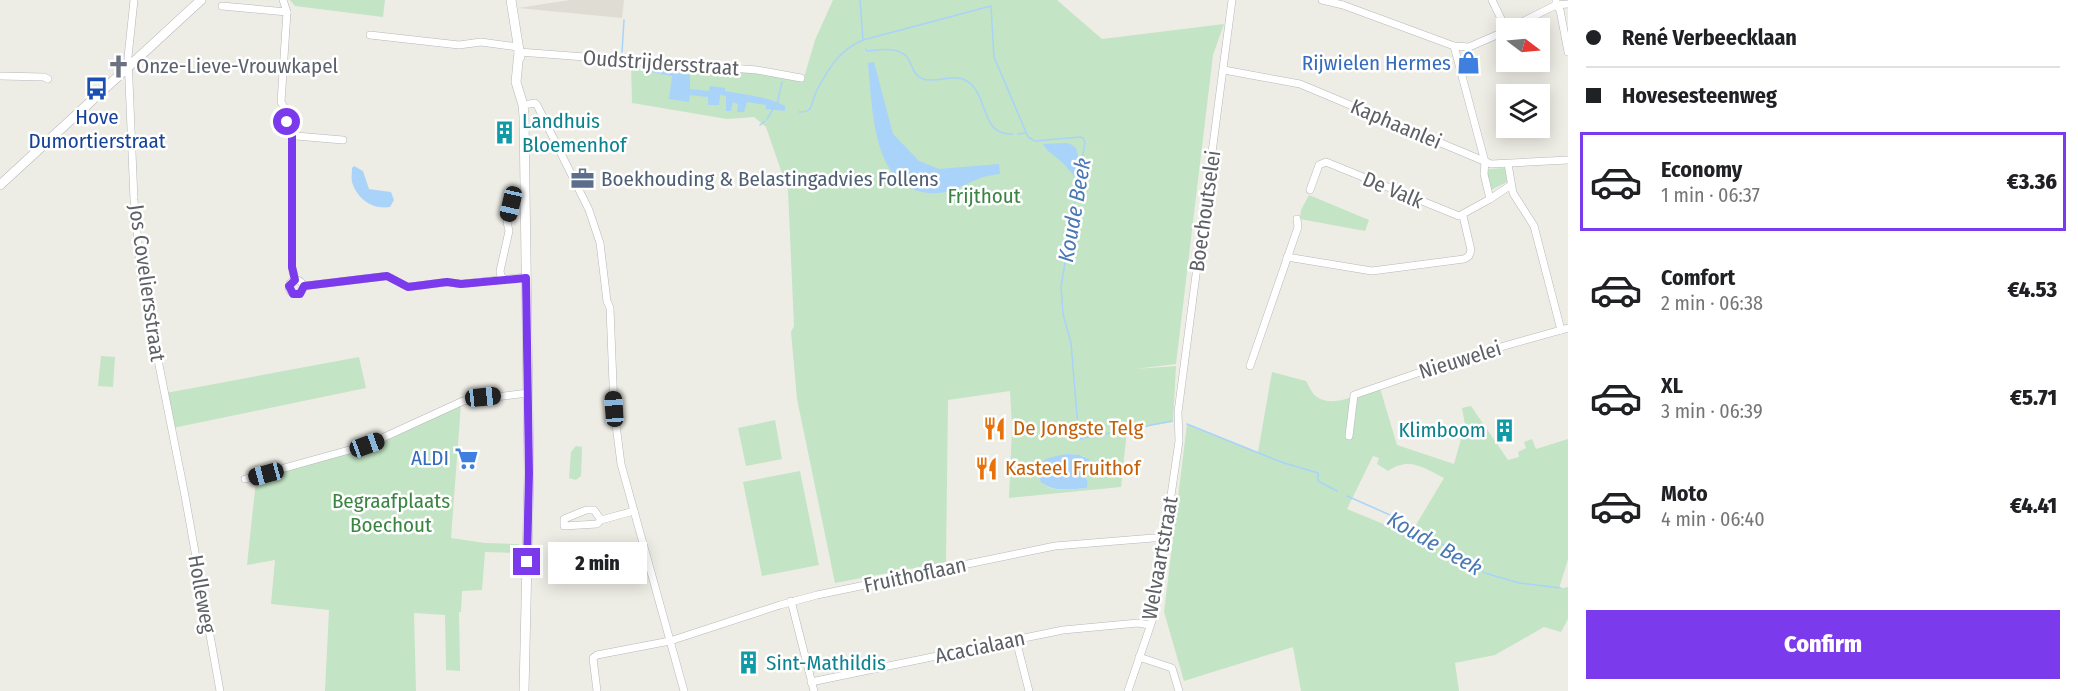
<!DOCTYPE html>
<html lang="en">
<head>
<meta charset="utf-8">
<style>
  :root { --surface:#fff; --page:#f2f2f2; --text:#202124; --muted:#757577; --line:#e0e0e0; --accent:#7c3aed }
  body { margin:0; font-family:"Fira Sans Condensed",sans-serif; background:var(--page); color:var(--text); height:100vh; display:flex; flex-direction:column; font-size:22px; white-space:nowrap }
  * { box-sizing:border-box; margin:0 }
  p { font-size:20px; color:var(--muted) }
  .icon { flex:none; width:33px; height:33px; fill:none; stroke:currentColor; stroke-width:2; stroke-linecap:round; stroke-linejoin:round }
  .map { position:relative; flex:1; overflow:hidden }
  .drawer { display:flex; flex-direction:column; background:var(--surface); width:510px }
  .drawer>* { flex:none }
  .hud { display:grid; align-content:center; height:132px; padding:0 18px; background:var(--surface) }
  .needle { width:39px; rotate:106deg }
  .fabs { position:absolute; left:1496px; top:18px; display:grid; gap:12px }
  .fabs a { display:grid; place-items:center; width:54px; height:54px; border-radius:0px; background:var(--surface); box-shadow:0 3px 15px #0003; font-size:30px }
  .end { position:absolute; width:27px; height:27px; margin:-14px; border:8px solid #7c3aed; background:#fff; box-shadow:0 0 0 3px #fff }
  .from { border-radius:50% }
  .bubble { position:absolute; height:42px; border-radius:0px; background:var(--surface); box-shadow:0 3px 15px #0003; font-size:20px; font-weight:800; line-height:42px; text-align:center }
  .car { position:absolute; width:18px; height:36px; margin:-18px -9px; border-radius:8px; box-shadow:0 0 4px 2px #0007; background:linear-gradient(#222 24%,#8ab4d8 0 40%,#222 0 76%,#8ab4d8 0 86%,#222 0) }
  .hud b { display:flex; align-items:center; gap:21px; height:57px; font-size:22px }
  .hud b+b { border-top:2px solid var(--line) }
  .hud i { width:15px; height:15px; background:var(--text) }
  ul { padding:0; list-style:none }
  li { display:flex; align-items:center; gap:18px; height:99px; margin:0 12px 9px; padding:0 6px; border:3px solid transparent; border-radius:0px }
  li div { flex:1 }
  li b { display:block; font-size:22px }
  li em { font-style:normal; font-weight:800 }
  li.on { border-color:var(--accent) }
  li>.icon { width:54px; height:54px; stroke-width:1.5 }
  .primary-button { display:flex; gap:12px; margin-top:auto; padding:12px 18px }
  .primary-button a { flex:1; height:69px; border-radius:0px; background:var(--accent); color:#fff; font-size:24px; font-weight:800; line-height:69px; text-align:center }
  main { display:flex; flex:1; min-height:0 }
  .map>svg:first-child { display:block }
</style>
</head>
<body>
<main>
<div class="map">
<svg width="1568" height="691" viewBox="0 0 1568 691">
  <rect width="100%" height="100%" fill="#eeede5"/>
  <path fill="#dedcd3" d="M570,0H624L622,18L518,8Z"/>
  <g fill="#c3e4c5" fill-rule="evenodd">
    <path d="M290,0H385L383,17L295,6Z"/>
    <path d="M833,0H1057L1102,39L1224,24L1213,55L1176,364L1135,369L1176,366L1173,422L1127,430L1121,487L1009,498L1012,428L1010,391L948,400L946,562L835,583L797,399L791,332L794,326L788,191L766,127L754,117L727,119L632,103L631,64L766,74L803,81L815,40ZM1067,454L1084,456V474L1088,482L1087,488C1071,489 1048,495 1039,478Z"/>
    <path d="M1505,168L1507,182L1491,190L1487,173L1489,169Z"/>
    <path d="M1309,195L1369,220L1365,231L1300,219L1301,210Z"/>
    <path d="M101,356L115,357L113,387L98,386Z"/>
    <path d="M359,357L366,388L173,428L166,393Z"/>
    <path d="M1272,372L1306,381C1309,386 1312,394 1317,397C1335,409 1362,392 1379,385L1397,445L1454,464L1465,425L1462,408L1471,406L1508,460L1519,457L1518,452L1526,448L1524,442L1532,439L1536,449L1568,439V559L1559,589L1568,587V619L1561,632L1544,627L1495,655L1455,663L1459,691H1301L1293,647L1184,681L1164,612L1187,424L1258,452ZM1373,456L1379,458L1377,464L1388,471C1409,456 1424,468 1444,478L1410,535L1347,509Z"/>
    <path d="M461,404L451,538L485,543L519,544V553L485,552L482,590L462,591L461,612H459L460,671L446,670L445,615L414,613L416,691H325L329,610L271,604L275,560L247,565L256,480L382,443Z"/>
    <path d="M775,420L782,459L746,466L738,428Z"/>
    <path d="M576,446L582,447V451L581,476L576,480L569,478L571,452Z"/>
    <path d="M800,471L819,565L762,576L743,482Z"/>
  </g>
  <g fill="#aad3fa">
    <path d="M874,62L893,134L919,161L939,169L999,164L1000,174C993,175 985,176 978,179C965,184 953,192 939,193C871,197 873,109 868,63Z"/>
    <path d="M648,67L649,69L690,75V89L709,91L710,86L725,88V91C745,95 767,96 785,106V111L766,109V105L747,102L744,112H737L738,104L733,102L731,111H726V96L720,95L719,105H708V97L690,95L689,102L669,99L672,76L646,71L645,68Z"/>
    <path d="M1066,143C1084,146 1077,164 1075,177L1063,163L1047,150L1043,144Z"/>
    <path d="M354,166L363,171L369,189L391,192L394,200L390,207C373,210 357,199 352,182C351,178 352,172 352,168Z"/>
    <path d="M1067,454L1080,455L1090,460V466L1084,474L1088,482L1087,488C1072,489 1053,493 1041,482C1030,459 1051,457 1067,454Z"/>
  </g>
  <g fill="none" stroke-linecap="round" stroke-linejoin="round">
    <g stroke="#aad3fa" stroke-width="1.5">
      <path d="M863,40L991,6L994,57L1028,137L1035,141L1080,137L1083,138L1085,142L1061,287L1063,314L1071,343L1079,439L1172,421"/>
      <path d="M866,49L867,51C879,50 898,46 907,57C913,65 912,75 923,79C940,84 957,70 972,85C988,101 982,136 1013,134"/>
      <path d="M622,52L624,20"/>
      <path d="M777,104L782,82"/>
      <path d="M799,112C803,112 806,112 809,110C812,106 814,97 816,92C828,69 839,50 863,40L860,0"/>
      <path d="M767,119L773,109"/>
      <path d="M760,125L765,121"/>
      <path d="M1018,134L1026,133"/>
      <path d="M1187,424L1281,462L1318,473V481L1337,491"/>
      <path d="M1347,496L1415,526L1485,573L1519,583L1561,588"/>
    </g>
    <defs>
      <g id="street">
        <path d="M134,0L128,57L134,200L141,274L185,496L220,691"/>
        <path d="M283,0L287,12L281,102L287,112V129L296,136L343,140"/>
        <path d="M1322,0L1343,5L1454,46L1469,47L1506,31"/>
        <path d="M1492,0L1506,29"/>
        <path d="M1556,0V5L1560,10L1568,52"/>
        <path d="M222,6L287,12"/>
        <path d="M1510,28L1556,5L1568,4"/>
        <path d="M370,35L459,45L481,42L518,47"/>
        <path d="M519,52L757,70L801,78"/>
        <path d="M1224,70L1300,84L1491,164L1568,160"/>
        <path d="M0,76L44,77L48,79"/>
        <path d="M523,105L535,103L537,105L589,210L600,243L607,301L610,308L614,409L621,464L684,691"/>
        <path d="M292,133V267L295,280"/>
        <path d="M1508,164L1513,193L1534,226L1561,330"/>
        <path d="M1310,190L1319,165L1326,162L1459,216L1490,199L1484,174L1485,162L1454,46"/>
        <path d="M1490,199L1511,185"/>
        <path d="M1287,257L1372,271L1464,259L1469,256L1471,250L1463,216"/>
        <circle cx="296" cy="287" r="7"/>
        <path d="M505,280L501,276L500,271L509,231L507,222L511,204"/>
        <path d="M304,286L387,276L408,287L447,282L461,284L526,277"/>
        <path d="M1250,366L1298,227L1297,219"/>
        <path d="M1349,436L1354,395L1458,359L1568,328"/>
        <path d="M245,479L367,445L463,401L528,393"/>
        <path d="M601,520L594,510H586L564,519V526L597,524L601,520L634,511"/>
        <path d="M791,601L814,691"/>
        <path d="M1016,640L1029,691"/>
        <path d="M1139,657L1172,668L1179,691"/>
        <path d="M811,682L1063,630L1138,623L1149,625"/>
        <path d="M597,691L593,658L597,655L670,641L780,605L817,595L1055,546L1153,538H1165"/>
        <path d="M1128,691L1153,618L1179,441L1178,412L1232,0"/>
      </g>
      <g id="secondary">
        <path d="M511,0L520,57"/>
        <path d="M519,52L516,82L523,105L524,116L529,473L524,691"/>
        <path d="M0,185L201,0"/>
      </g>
    </defs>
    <use href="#street" stroke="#b5b7bb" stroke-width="8"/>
    <use href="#secondary" stroke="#b4b7bc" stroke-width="10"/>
    <use href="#street" stroke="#fff" stroke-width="7"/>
    <use href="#secondary" stroke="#fff" stroke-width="9"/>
  </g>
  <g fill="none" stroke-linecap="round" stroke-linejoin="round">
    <path stroke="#7c3aed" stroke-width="8" d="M287,122V129L292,134V267L295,280L289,286L293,294H300L304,286L387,276L408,287L447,282L461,284L526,278L529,473L527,562"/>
  </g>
  <defs>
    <symbol id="shop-bare" viewBox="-9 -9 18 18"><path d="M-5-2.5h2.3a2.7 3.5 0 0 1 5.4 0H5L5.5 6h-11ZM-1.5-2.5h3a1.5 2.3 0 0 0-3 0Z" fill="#3f7fe0" stroke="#fff" stroke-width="2.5" paint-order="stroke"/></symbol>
    <symbol id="church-bare" viewBox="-9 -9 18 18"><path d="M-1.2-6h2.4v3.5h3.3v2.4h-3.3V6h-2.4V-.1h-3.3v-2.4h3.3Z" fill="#6b7280" stroke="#fff" stroke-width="2.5" paint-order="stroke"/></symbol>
    <symbol id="bus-bare" viewBox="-9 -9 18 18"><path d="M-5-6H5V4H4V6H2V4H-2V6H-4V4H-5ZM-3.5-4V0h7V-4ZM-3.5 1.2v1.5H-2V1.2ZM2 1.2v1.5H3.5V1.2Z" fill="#1a4fb4" stroke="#fff" stroke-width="2.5" paint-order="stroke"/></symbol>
    <symbol id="building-bare" viewBox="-9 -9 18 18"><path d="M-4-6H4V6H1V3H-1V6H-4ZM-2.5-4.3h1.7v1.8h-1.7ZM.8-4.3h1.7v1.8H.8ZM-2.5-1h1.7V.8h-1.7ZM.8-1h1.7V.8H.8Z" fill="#0f9aa8" stroke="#fff" stroke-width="2.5" paint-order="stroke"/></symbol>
    <symbol id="office-bare" viewBox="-9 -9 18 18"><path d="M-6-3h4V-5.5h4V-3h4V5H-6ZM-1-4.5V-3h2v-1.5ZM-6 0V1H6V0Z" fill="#5c6f8a" stroke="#fff" stroke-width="2.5" paint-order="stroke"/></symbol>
    <symbol id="restaurant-bare" viewBox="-9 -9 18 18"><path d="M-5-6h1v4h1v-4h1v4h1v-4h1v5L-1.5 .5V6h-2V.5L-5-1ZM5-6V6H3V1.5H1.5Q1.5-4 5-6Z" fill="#e8710a" stroke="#fff" stroke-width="2.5" paint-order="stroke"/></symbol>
    <symbol id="supermarket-bare" viewBox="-9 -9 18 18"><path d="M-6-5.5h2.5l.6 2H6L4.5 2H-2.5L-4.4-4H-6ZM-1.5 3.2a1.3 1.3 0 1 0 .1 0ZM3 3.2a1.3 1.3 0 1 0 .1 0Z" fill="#3f7fe0" stroke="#fff" stroke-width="2.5" paint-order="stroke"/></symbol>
  </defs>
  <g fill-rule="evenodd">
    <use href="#shop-bare" x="1452" y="46" width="33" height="33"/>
    <use href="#church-bare" x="102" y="50" width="33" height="33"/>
    <use href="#bus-bare" x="80" y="72" width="33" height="33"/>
    <use href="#building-bare" x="488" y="116" width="33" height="33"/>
    <use href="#office-bare" x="566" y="162" width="33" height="33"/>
    <use href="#restaurant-bare" x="978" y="412" width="33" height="33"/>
    <use href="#building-bare" x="1488" y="414" width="33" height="33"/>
    <use href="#supermarket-bare" x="450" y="442" width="33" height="33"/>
    <use href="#restaurant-bare" x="970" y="452" width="33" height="33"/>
    <use href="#building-bare" x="732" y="646" width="33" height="33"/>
  </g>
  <g text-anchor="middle" stroke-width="5" stroke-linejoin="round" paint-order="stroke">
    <g font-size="21" fill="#5d6065" stroke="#fff">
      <text transform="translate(661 63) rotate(4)" y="7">Oudstrijdersstraat</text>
      <text transform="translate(1396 124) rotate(23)" y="7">Kaphaanlei</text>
      <text transform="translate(1393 190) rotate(23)" y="7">De Valk</text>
      <text transform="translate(1205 211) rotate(-82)" y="7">Boechoutselei</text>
      <text transform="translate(147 283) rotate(82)" y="7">Jos Coveliersstraat</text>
      <text transform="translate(1460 360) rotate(-17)" y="7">Nieuwelei</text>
      <text transform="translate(1160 558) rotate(-80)" y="7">Welvaartstraat</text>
      <text transform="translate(915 575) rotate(-12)" y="7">Fruithoflaan</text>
      <text transform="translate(202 594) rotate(80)" y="7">Holleweg</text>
      <text transform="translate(980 647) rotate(-12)" y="7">Acacialaan</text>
    </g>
    <g font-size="21" fill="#366cbe" stroke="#fff" text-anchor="end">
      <text x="1451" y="70">Rijwielen Hermes</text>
      <text x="449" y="465">ALDI</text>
    </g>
    <g font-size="21" fill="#5b616d" stroke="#fff" text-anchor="start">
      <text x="136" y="73">Onze-Lieve-Vrouwkapel</text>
    </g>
    <g font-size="21" fill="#164399" stroke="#fff">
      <text x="97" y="124">Hove<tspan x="97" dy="24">Dumortierstraat</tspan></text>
    </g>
    <g font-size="21" fill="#0d838f" stroke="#fff" text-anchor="start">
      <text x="522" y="128">Landhuis<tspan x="522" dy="24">Bloemenhof</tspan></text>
      <text x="1486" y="437" text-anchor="end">Klimboom</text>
      <text x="766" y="670">Sint-Mathildis</text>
    </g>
    <g font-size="21" fill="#4e5e75" stroke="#fff" text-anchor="start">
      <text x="601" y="186">Boekhouding &amp; Belastingadvies Follens</text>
    </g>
    <g font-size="21" fill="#3b8543" stroke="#fff">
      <text x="984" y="203">Frijthout</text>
      <text x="391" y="508">Begraafplaats<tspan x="391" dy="24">Boechout</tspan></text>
    </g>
    <g font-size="21" fill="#c56008" stroke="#fff" text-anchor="start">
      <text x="1013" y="435">De Jongste Telg</text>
      <text x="1005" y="475">Kasteel Fruithof</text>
    </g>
    <g font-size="22" font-style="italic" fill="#4a78b4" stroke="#fff">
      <text transform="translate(1074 210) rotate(-80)" y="8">Koude Beek</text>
      <text transform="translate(1435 543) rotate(30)" y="8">Koude Beek</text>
    </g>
  </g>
</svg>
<div class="fabs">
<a><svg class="needle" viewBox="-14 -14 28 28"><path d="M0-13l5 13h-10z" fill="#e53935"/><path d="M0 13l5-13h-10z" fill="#757577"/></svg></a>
<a><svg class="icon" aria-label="layers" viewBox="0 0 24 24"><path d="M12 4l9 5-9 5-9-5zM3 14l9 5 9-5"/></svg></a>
</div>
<i class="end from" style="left:287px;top:122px"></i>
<i class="end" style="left:527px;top:562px"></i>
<div class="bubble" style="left:548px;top:542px;width:99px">2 min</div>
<i class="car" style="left:511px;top:204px;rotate:193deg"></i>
<i class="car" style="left:483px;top:397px;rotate:84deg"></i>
<i class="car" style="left:614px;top:409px;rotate:356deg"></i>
<i class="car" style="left:367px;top:445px;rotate:70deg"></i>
<i class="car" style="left:266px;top:474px;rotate:255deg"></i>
</div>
<section class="drawer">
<div class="hud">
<b><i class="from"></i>René Verbeecklaan</b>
<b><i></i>Hovesesteenweg</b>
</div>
<ul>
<li class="on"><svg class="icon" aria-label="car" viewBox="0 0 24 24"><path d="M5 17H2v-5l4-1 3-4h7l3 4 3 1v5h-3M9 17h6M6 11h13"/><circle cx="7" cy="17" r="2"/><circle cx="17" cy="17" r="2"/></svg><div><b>Economy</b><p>1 min · 06:37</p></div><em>€3.36</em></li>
<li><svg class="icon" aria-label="car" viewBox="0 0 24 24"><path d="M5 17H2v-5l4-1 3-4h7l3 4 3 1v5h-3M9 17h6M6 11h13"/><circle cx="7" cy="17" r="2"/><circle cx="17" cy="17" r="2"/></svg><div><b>Comfort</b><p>2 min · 06:38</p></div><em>€4.53</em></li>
<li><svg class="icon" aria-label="car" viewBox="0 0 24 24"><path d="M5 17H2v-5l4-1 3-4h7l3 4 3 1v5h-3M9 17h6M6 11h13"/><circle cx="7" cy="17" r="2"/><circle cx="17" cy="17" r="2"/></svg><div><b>XL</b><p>3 min · 06:39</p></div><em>€5.71</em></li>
<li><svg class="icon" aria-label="car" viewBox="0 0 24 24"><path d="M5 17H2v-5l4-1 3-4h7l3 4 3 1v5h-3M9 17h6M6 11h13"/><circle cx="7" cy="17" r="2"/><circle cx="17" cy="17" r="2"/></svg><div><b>Moto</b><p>4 min · 06:40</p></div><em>€4.41</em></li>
</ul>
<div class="primary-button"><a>Confirm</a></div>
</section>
</main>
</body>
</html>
